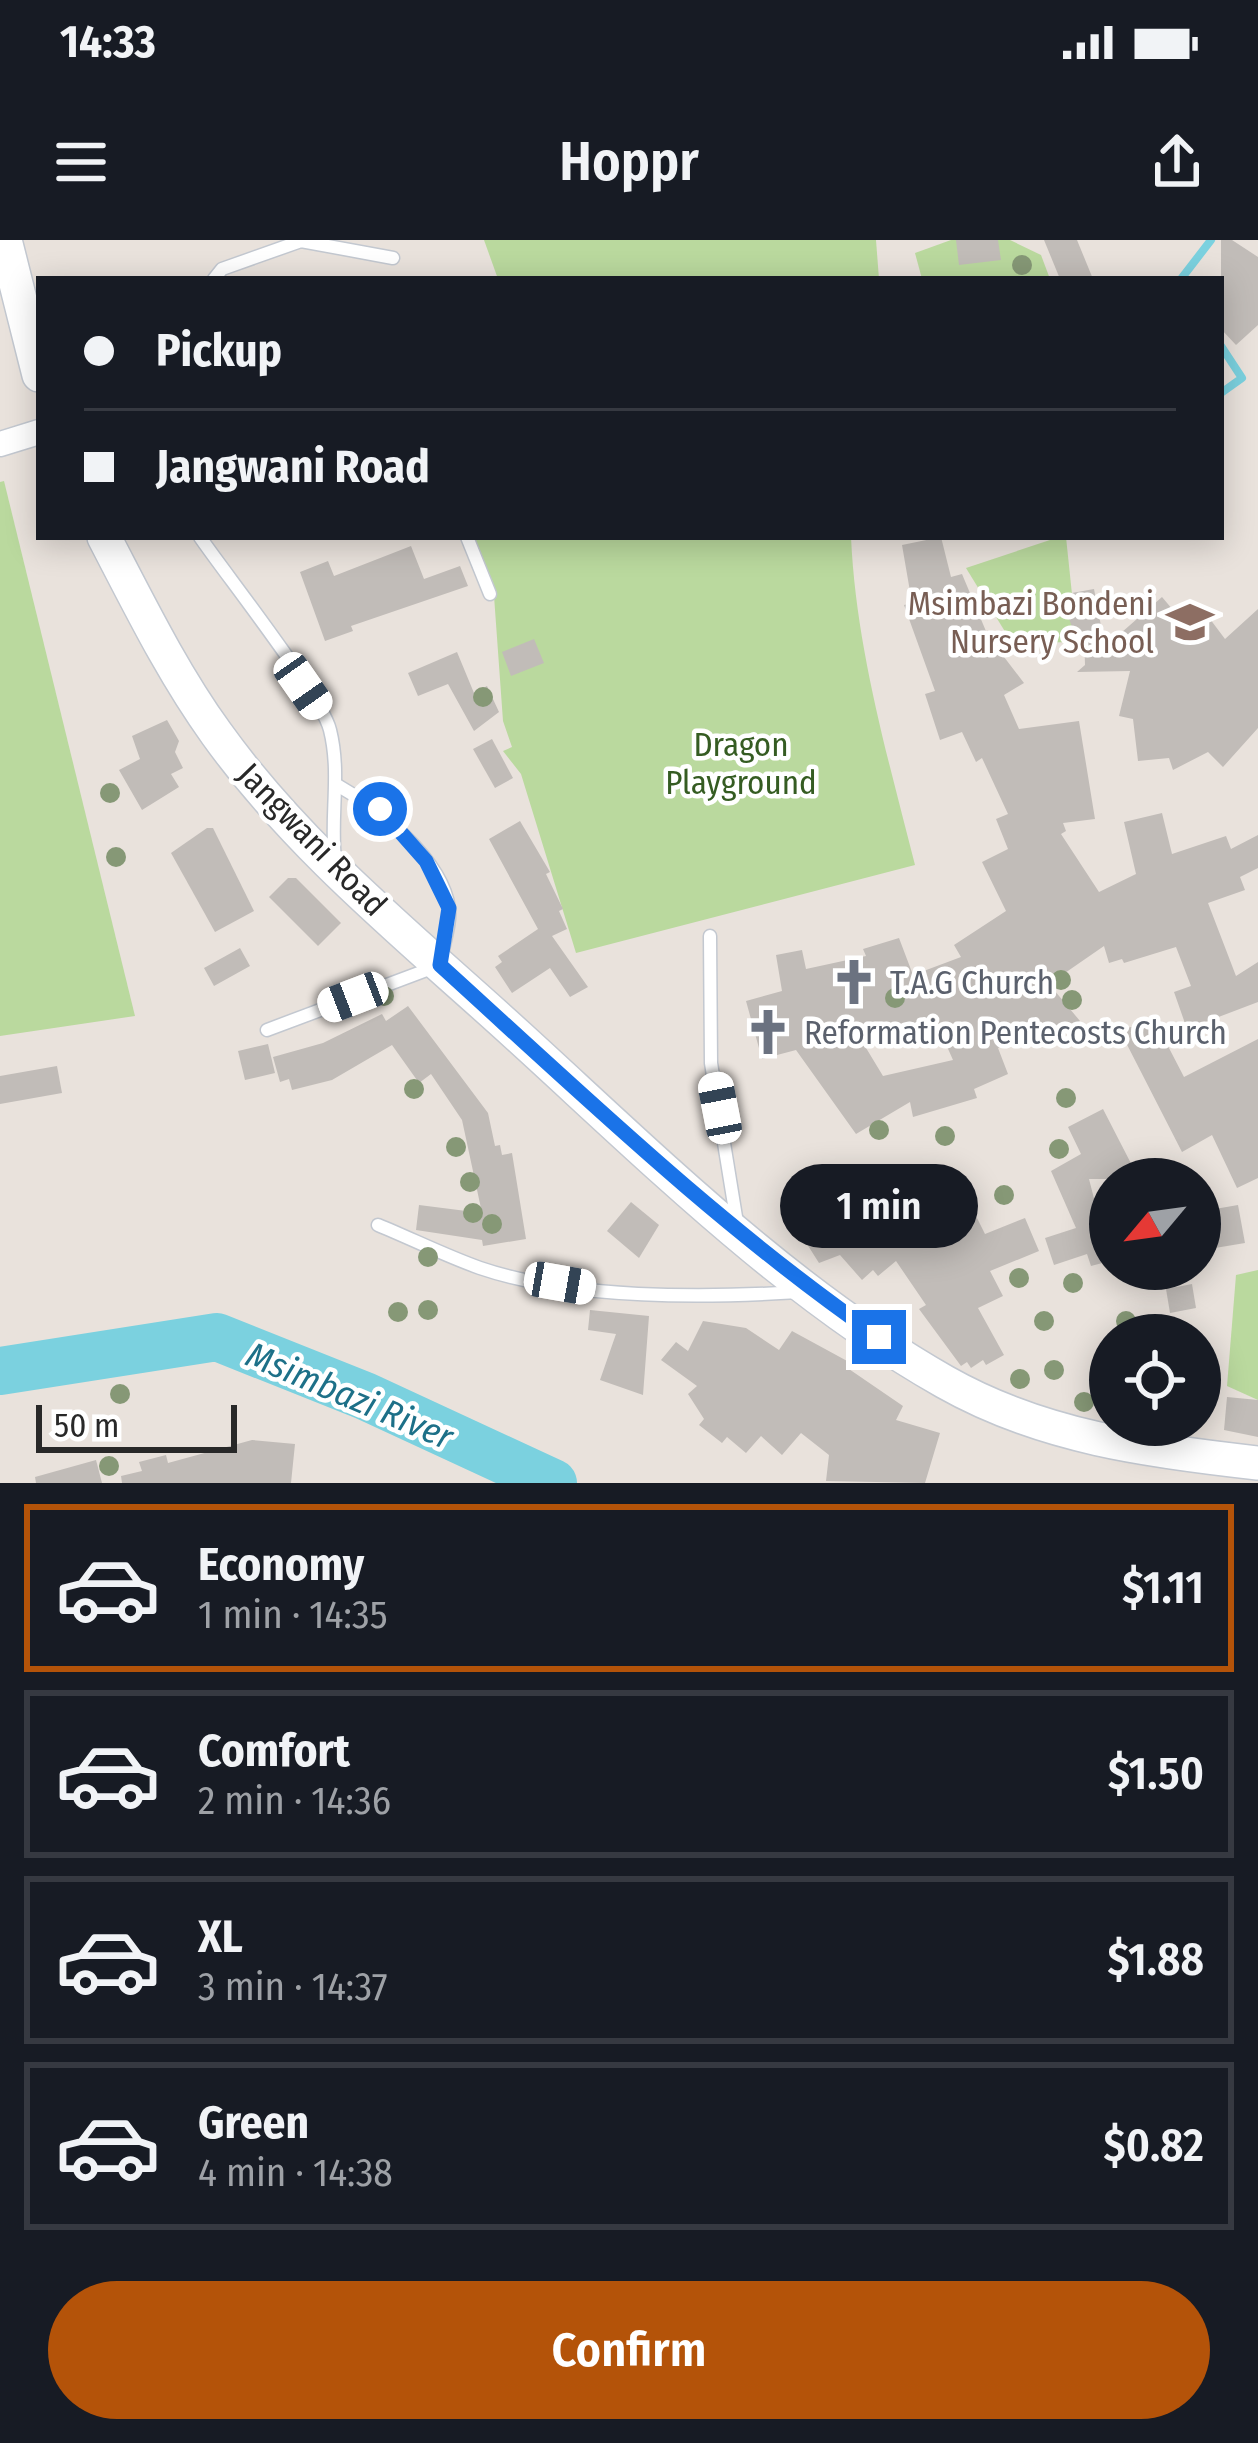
<!DOCTYPE html>
<html lang="en">
<head>
<meta charset="utf-8">
<style>
  :root { --surface:#171b24; --page:#20242c; --text:#f1f3f6; --muted:#9ea1a6; --line:#363941; --accent:#b45309 }
  body { margin:0; font-family:"Fira Sans Condensed",sans-serif; background:var(--page); color:var(--text); height:100vh; display:flex; flex-direction:column; font-size:45px; white-space:nowrap }
  * { box-sizing:border-box; margin:0 }
  p { font-size:39px; color:var(--muted) }
  .icon { flex:none; width:66px; height:66px; fill:none; stroke:currentColor; stroke-width:2; stroke-linecap:round; stroke-linejoin:round }
  .map { position:relative; height:1243px; overflow:hidden }
  .sheet { display:flex; flex-direction:column; background:var(--surface); flex:1 }
  .sheet>* { flex:none }
  .hud { position:absolute; left:36px; top:36px; width:1188px; height:264px; border-radius:0px; box-shadow:0 6px 30px #0003; display:grid; align-content:center; height:264px; padding:0 48px; background:var(--surface) }
  .needle { width:78px; rotate:241deg }
  .controls { position:absolute; left:1089px; top:918px; display:grid; gap:24px }
  .controls a { display:grid; place-items:center; width:132px; height:132px; border-radius:50%; background:var(--surface); box-shadow:0 6px 30px #0003; font-size:60px }
  .scale { position:absolute; left:36px; bottom:30px; width:201px; box-sizing:border-box; padding-left:12px; border:6px solid #282828; border-top:0; font-size:33px; line-height:42px; white-space:nowrap; color:#282828; -webkit-text-stroke:9px #fff; paint-order:stroke }
  .end { position:absolute; width:54px; height:54px; margin:-27px; border:15px solid #1a73e8; background:#fff; box-shadow:0 0 0 6px #fff }
  .from { border-radius:50% }
  .bubble { position:absolute; height:84px; border-radius:42px; background:var(--surface); box-shadow:0 6px 30px #0003; font-size:39px; font-weight:600; line-height:84px; text-align:center }
  .car { position:absolute; width:36px; height:72px; margin:-36px -18px; border-radius:15px; box-shadow:0 0 9px 3px #0007; background:linear-gradient(#fff 24%,#345 0 40%,#fff 0 76%,#345 0 86%,#fff 0) }
  .hud b { display:flex; align-items:center; gap:42px; height:114px; font-size:45px }
  .hud b+b { border-top:3px solid var(--line) }
  .hud i { width:30px; height:30px; background:var(--text) }
  ul { padding:21px 0 0; list-style:none }
  li { display:flex; align-items:center; gap:36px; height:168px; margin:0 24px 18px; padding:0 24px; border:6px solid var(--line); border-radius:0px }
  li div { flex:1 }
  li b { display:block; font-size:45px }
  li em { font-style:normal; font-weight:600 }
  li.selected { border-color:var(--accent) }
  li>.icon { width:108px; height:108px; stroke-width:1.5 }
  .action { display:flex; gap:24px; margin-top:auto; padding:24px 48px }
  .action a { flex:1; height:138px; border-radius:72px; background:var(--accent); color:#fff; font-size:48px; font-weight:600; line-height:138px; text-align:center }
  .status { display:flex; justify-content:space-between; align-items:center; height:84px; padding:0 60px; background:var(--surface); direction:ltr }
  .status svg { height:33px; fill:currentColor }
  header { display:flex; justify-content:space-between; align-items:center; height:156px; padding:0 48px; background:var(--surface); font-size:54px; font-weight:600 }
  .map>svg:first-child { display:block }
</style>
</head>
<body>
<div class="status"><b>14:33</b><svg viewBox="0 0 49 12"><path d="M0 12V9h3v3zM5 12V6h3v6zM10 12V3h3v9zM15 12V0h3v12zM26 1h20v11H26zM47 4h2v5h-2z"/></svg></div>
<header><svg class="icon" aria-label="menu" viewBox="0 0 24 24"><path d="M4 6h16M4 12h16M4 18h16"/></svg>Hoppr<svg class="icon" aria-label="share" viewBox="0 0 24 24"><path d="M12 15V3M7 8l5-5 5 5M5 13v7h14v-7"/></svg></header>
<div class="map">
<svg width="1258" height="1243" viewBox="0 0 1258 1243">
  <rect width="100%" height="100%" fill="#e9e2dc"/>
  <g fill="#bad99e">
    <path d="M484,0H876L879,39H498Z"/>
    <path d="M951,0H1010L1041,15L1050,39H922L915,13Z"/>
    <path d="M4,241L135,776L0,796V242Z"/>
    <path d="M469,297H851C856,408 888,518 915,625L576,713L521,534L503,511L512,507L503,481L493,342Z"/>
    <path d="M1059,297H1066L1077,402L1012,403L966,328Z"/>
    <path d="M1258,1030V1160L1227,1146L1236,1035Z"/>
  </g>
  <g fill="none" stroke-linecap="round" stroke-linejoin="round">
    <g stroke="#7bd1df" stroke-width="8">
      <path d="M1181,39L1211,0"/>
      <path d="M1221,106L1242,138L1221,153"/>
    </g>
    <path stroke="#7bd1df" stroke-width="48" d="M0,1131L217,1097L365,1156L553,1243"/>
  </g>
  <g fill="#c1bcb8" fill-rule="evenodd">
    <path d="M956,0H998L1001,20L959,25Z"/>
    <path d="M1044,0H1077L1093,39H1060Z"/>
    <path d="M1221,0H1232L1258,17V85L1236,105L1221,89Z"/>
    <path d="M941,297L951,337L962,334L988,396L1024,443L1004,455L1019,489L1079,481L1095,579L1063,583L1066,591L1061,594L1099,652L1136,634L1124,582L1162,573L1172,614L1226,596L1231,609L1258,595V628L1240,637L1245,650L1208,663L1236,736L1258,722V762L1187,789L1174,752L1191,746L1176,707L1124,723L1122,719L1109,723L1104,706L1049,744L1080,781L1049,807L1036,791L998,808L1008,834L974,849L977,858L913,877L910,862L856,894L796,810L762,819L746,761L782,751L776,715L802,710L806,729L866,716L863,709L899,698L913,735L961,717L954,705L1006,671L982,622L1008,609L996,579L1008,574L982,518L976,522L962,492L940,500L925,454L935,451L904,365L912,363L902,305ZM937,784L953,820L883,836L860,798L871,796L869,788Z"/>
    <path d="M411,306L424,339L460,326L468,346L351,386L353,391L325,401L300,332L328,321L334,336Z"/>
    <path d="M1094,349L1105,407L1162,357L1189,389L1207,375L1225,399L1258,369V488L1223,527L1208,512L1173,530L1169,518L1138,521L1133,479L1119,476L1130,431L1077,432L1085,425L1084,391L1074,393L1061,355Z"/>
    <path d="M534,399L544,423L511,436L502,412Z"/>
    <path d="M457,412L474,453L487,446L499,472L474,491L448,444L418,456L408,433Z"/>
    <path d="M167,480L179,501L175,512L183,528L171,534L179,547L142,570L119,530L140,519L132,496Z"/>
    <path d="M492,499L513,538L495,548L473,509Z"/>
    <path d="M520,581L550,632L546,634L563,669L559,671L567,689L552,696L588,747L570,757L550,728L512,753L495,727L502,722L498,716L538,689L489,599Z"/>
    <path d="M207,588H213L254,671L215,692L171,613Z"/>
    <path d="M288,638H296L341,683L318,706L269,657Z"/>
    <path d="M240,708L250,726L214,746L204,728Z"/>
    <path d="M408,766L488,873L495,906L500,905L502,915L512,913L526,999L483,1006L482,1000L416,990L419,965L482,973L462,880L431,834L419,843L392,805L332,840L292,850L289,839L280,842L273,817L323,803L382,774L386,781Z"/>
    <path d="M1156,783L1184,837L1258,799V938L1237,948L1212,895L1182,912L1119,789Z"/>
    <path d="M268,804L275,833L245,840L238,811Z"/>
    <path d="M57,826L62,853L0,864V836Z"/>
    <path d="M1103,869L1139,939H1089L1110,1021L1091,1026L1087,1014L1054,1025L1045,998L1076,988L1051,931L1081,914L1068,887Z"/>
    <path d="M917,948L928,967L963,950L985,994L1025,978L1039,1011L990,1031L1003,1056L978,1068L1004,1115L986,1125L983,1120L971,1128L967,1122L961,1126L919,1069L926,1065L896,1021L878,1036L873,1030L862,1040L840,1015L819,1023L786,971L803,950L826,991L886,956L890,963Z"/>
    <path d="M631,962L659,985L639,1018L607,991Z"/>
    <path d="M1238,965L1245,1003L1209,1009L1204,980L1216,978L1215,969Z"/>
    <path d="M1192,1044L1196,1068L1170,1073L1166,1049Z"/>
    <path d="M590,1070L649,1076L643,1155L600,1140L616,1094L588,1090Z"/>
    <path d="M703,1081L746,1088L779,1110L792,1091L849,1122L846,1127L903,1166L896,1180L940,1193L925,1243L826,1241L829,1215L801,1193L782,1215L761,1196L746,1213L727,1197L722,1203L699,1185L704,1179L688,1154L697,1146L661,1120L676,1102L688,1111Z"/>
    <path d="M1227,1157L1258,1160V1197L1224,1190Z"/>
    <path d="M252,1200L295,1204L291,1243H122L121,1236L142,1231L139,1222L166,1215L168,1223Z"/>
    <path d="M96,1220L102,1243H36L35,1237Z"/>
  </g>
  <g fill="none" stroke-linecap="round" stroke-linejoin="round">
    <defs>
      <g id="lane">
        <path d="M214,39L222,29L301,1L393,18"/>
        <path d="M200,297C226,335 322,456 330,490C341,534 330,576 335,620"/>
        <path d="M467,297L490,354"/>
        <path d="M710,696L711,823L737,983"/>
        <path d="M267,790L440,725C442,708 451,685 449,668C442,618 376,567 337,545"/>
        <path d="M378,985C412,999 446,1016 480,1028C571,1059 704,1058 799,1052"/>
      </g>
      <path id="street" d="M0,204L39,192"/>
      <g id="secondary">
        <path d="M5,0L39,135"/>
        <path d="M104,297C139,364 172,432 216,493C299,609 412,699 516,794C650,916 786,1052 945,1142C1042,1197 1149,1211 1258,1223"/>
      </g>
    </defs>
    <use href="#lane" stroke="#c3c8d0" stroke-width="15"/>
    <use href="#street" stroke="#c3c8d0" stroke-width="27"/>
    <use href="#secondary" stroke="#c3c8d0" stroke-width="36"/>
    <use href="#lane" stroke="#fff" stroke-width="12"/>
    <use href="#street" stroke="#fff" stroke-width="24"/>
    <use href="#secondary" stroke="#fff" stroke-width="33"/>
  </g>
  <g fill="#869876">
    <circle cx="1022" cy="25" r="10"/>
    <circle cx="483" cy="457" r="10"/>
    <circle cx="110" cy="553" r="10"/>
    <circle cx="116" cy="617" r="10"/>
    <circle cx="1061" cy="740" r="10"/>
    <circle cx="384" cy="756" r="10"/>
    <circle cx="895" cy="758" r="10"/>
    <circle cx="1072" cy="760" r="10"/>
    <circle cx="876" cy="794" r="10"/>
    <circle cx="414" cy="849" r="10"/>
    <circle cx="1066" cy="858" r="10"/>
    <circle cx="879" cy="890" r="10"/>
    <circle cx="945" cy="896" r="10"/>
    <circle cx="456" cy="907" r="10"/>
    <circle cx="1059" cy="909" r="10"/>
    <circle cx="470" cy="942" r="10"/>
    <circle cx="1004" cy="955" r="10"/>
    <circle cx="473" cy="973" r="10"/>
    <circle cx="492" cy="984" r="10"/>
    <circle cx="428" cy="1017" r="10"/>
    <circle cx="1019" cy="1038" r="10"/>
    <circle cx="1073" cy="1043" r="10"/>
    <circle cx="428" cy="1070" r="10"/>
    <circle cx="398" cy="1072" r="10"/>
    <circle cx="1044" cy="1081" r="10"/>
    <circle cx="1126" cy="1081" r="10"/>
    <circle cx="1054" cy="1130" r="10"/>
    <circle cx="1020" cy="1139" r="10"/>
    <circle cx="120" cy="1154" r="10"/>
    <circle cx="1084" cy="1162" r="10"/>
    <circle cx="109" cy="1226" r="10"/>
  </g>
  <g fill="none" stroke-linecap="round" stroke-linejoin="round">
    <path stroke="#1a73e8" stroke-width="15" d="M380,569L426,621L449,668L440,725C582,854 720,987 879,1097"/>
  </g>
  <defs>
    <symbol id="school-bare" viewBox="-9 -9 18 18"><path d="M0-5L7-2L0 1L-7-2ZM-4 1L0 2.5L4 1V4Q0 6-4 4Z" fill="#8d6e63" stroke="#fff" stroke-width="2.5" paint-order="stroke"/></symbol>
    <symbol id="church-bare" viewBox="-9 -9 18 18"><path d="M-1.2-6h2.4v3.5h3.3v2.4h-3.3V6h-2.4V-.1h-3.3v-2.4h3.3Z" fill="#6b7280" stroke="#fff" stroke-width="2.5" paint-order="stroke"/></symbol>
  </defs>
  <g fill-rule="evenodd">
    <use href="#school-bare" x="1157" y="349" width="66" height="66"/>
    <use href="#church-bare" x="821" y="709" width="66" height="66"/>
    <use href="#church-bare" x="735" y="759" width="66" height="66"/>
  </g>
  <g text-anchor="middle" stroke-width="9" stroke-linejoin="round" paint-order="stroke">
    <g font-size="33" fill="#785e54" stroke="#fff" text-anchor="end">
      <text x="1154" y="375">Msimbazi Bondeni<tspan x="1154" dy="38">Nursery School</tspan></text>
    </g>
    <g font-size="33" fill="#355c22" stroke="#fff">
      <text x="741" y="516">Dragon<tspan x="741" dy="38">Playground</tspan></text>
    </g>
    <g font-size="33" fill="#282828" stroke="#fff">
      <text transform="translate(313 599) rotate(46)" y="12">Jangwani Road</text>
    </g>
    <g font-size="33" fill="#5b616d" stroke="#fff" text-anchor="start">
      <text x="890" y="754">T.A.G Church</text>
      <text x="804" y="804">Reformation Pentecosts Church</text>
    </g>
    <g font-size="36" font-style="italic" fill="#1d7088" stroke="#fff">
      <text transform="translate(350 1155) rotate(23)" y="13">Msimbazi River</text>
    </g>
  </g>
</svg>
<div class="controls">
<a><svg class="needle" viewBox="-14 -14 28 28"><path d="M0-13l5 13h-10z" fill="#e53935"/><path d="M0 13l5-13h-10z" fill="#9ea1a6"/></svg></a>
<a><svg class="icon" aria-label="locate" viewBox="0 0 24 24"><circle cx="12" cy="12" r="6"/><path d="M12 2v4M12 18v4M2 12h4M18 12h4"/></svg></a>
</div>
<div class="scale">50 m</div>
<i class="end from" style="left:380px;top:569px"></i>
<i class="end" style="left:879px;top:1097px"></i>
<div class="bubble" style="left:780px;top:924px;width:198px">1 min</div>
<i class="car" style="left:303px;top:446px;rotate:145deg"></i>
<i class="car" style="left:353px;top:757px;rotate:249deg"></i>
<i class="car" style="left:720px;top:868px;rotate:349deg"></i>
<i class="car" style="left:560px;top:1043px;rotate:100deg"></i>
<div class="hud">
<b><i class="from"></i>Pickup</b>
<b><i></i>Jangwani Road</b>
</div>
</div>
<section class="sheet">
<ul>
<li class="selected"><svg class="icon" aria-label="car" viewBox="0 0 24 24"><path d="M5 17H2v-5l4-1 3-4h7l3 4 3 1v5h-3M9 17h6M6 11h13"/><circle cx="7" cy="17" r="2"/><circle cx="17" cy="17" r="2"/></svg><div><b>Economy</b><p>1 min · 14:35</p></div><em>$1.11</em></li>
<li><svg class="icon" aria-label="car" viewBox="0 0 24 24"><path d="M5 17H2v-5l4-1 3-4h7l3 4 3 1v5h-3M9 17h6M6 11h13"/><circle cx="7" cy="17" r="2"/><circle cx="17" cy="17" r="2"/></svg><div><b>Comfort</b><p>2 min · 14:36</p></div><em>$1.50</em></li>
<li><svg class="icon" aria-label="car" viewBox="0 0 24 24"><path d="M5 17H2v-5l4-1 3-4h7l3 4 3 1v5h-3M9 17h6M6 11h13"/><circle cx="7" cy="17" r="2"/><circle cx="17" cy="17" r="2"/></svg><div><b>XL</b><p>3 min · 14:37</p></div><em>$1.88</em></li>
<li><svg class="icon" aria-label="car" viewBox="0 0 24 24"><path d="M5 17H2v-5l4-1 3-4h7l3 4 3 1v5h-3M9 17h6M6 11h13"/><circle cx="7" cy="17" r="2"/><circle cx="17" cy="17" r="2"/></svg><div><b>Green</b><p>4 min · 14:38</p></div><em>$0.82</em></li>
</ul>
<div class="action"><a>Confirm</a></div>
</section>
</body>
</html>
